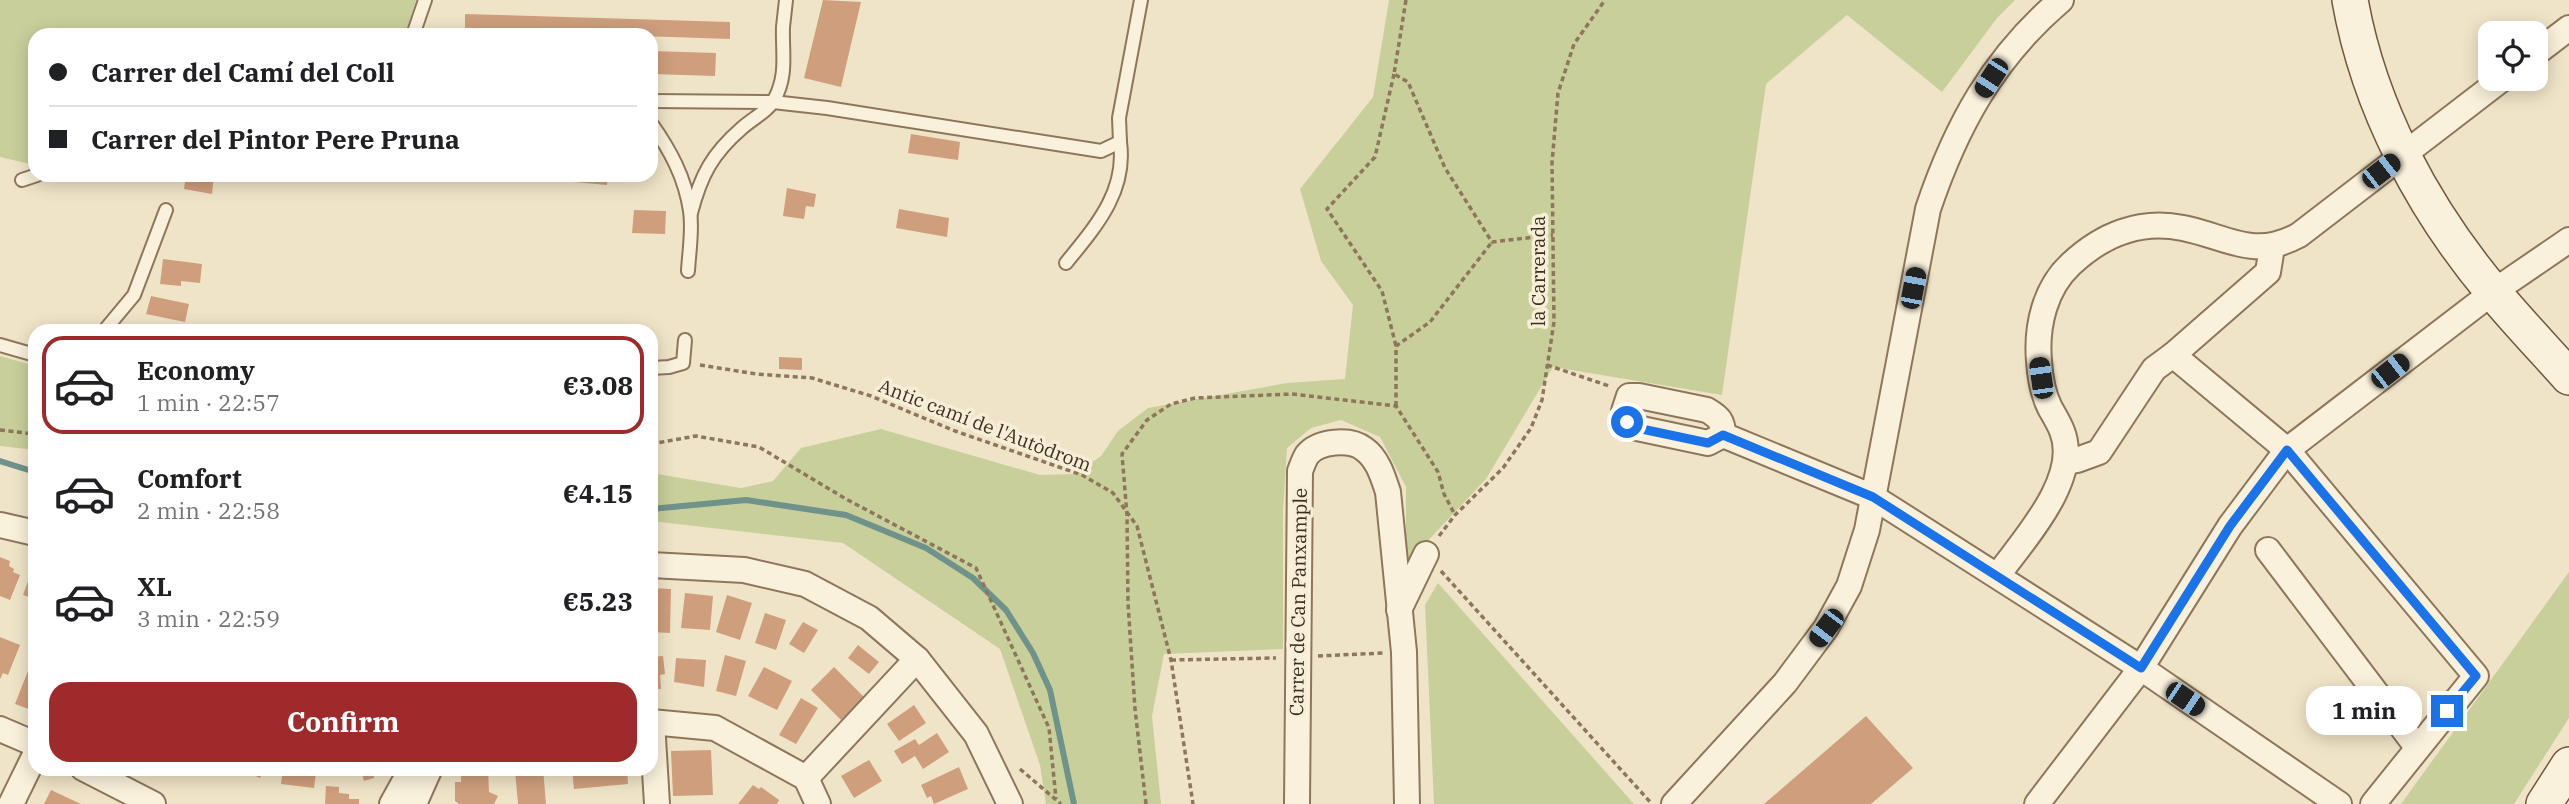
<!DOCTYPE html>
<html lang="en">
<head>
<meta charset="utf-8">
<style>
  :root { --surface:#fff; --page:#f2f2f2; --text:#202124; --muted:#757577; --line:#e0e0e0; --accent:#9e2a2b }
  body { margin:0; font-family:"IBM Plex Serif",serif; background:var(--page); color:var(--text); height:100vh; display:flex; flex-direction:column; font-size:26px; white-space:nowrap }
  * { box-sizing:border-box; margin:0 }
  p { font-size:23px; color:var(--muted) }
  .icon { flex:none; width:38px; height:38px; fill:none; stroke:currentColor; stroke-width:2; stroke-linecap:round; stroke-linejoin:round }
  .map { position:relative; flex:1; overflow:hidden }
  .sheet { position:absolute; left:28px; top:324px; width:630px; height:452px; display:flex; flex-direction:column; background:var(--surface); border-radius:21px; box-shadow:0 4px 18px #0003 }
  .sheet>* { flex:none }
  .guide { position:absolute; left:28px; top:28px; width:630px; height:154px; border-radius:21px; box-shadow:0 4px 18px #0003; display:grid; align-content:center; height:154px; padding:0 21px; background:var(--surface) }
  .tools { position:absolute; left:2478px; top:21px; display:grid; gap:14px }
  .tools a { display:grid; place-items:center; width:70px; height:70px; border-radius:14px; background:var(--surface); box-shadow:0 4px 18px #0003; font-size:35px }
  .end { position:absolute; width:32px; height:32px; margin:-16px; border:9px solid #1a73e8; background:#fff; box-shadow:0 0 0 4px #fff }
  .from { border-radius:50% }
  .bubble { position:absolute; height:49px; border-radius:21px; background:var(--surface); box-shadow:0 4px 18px #0003; font-size:23px; font-weight:800; line-height:49px; text-align:center }
  .car { position:absolute; width:21px; height:42px; margin:-21px -10px; border-radius:9px; box-shadow:0 0 5px 2px #0007; background:linear-gradient(#222 24%,#8ab4d8 0 40%,#222 0 76%,#8ab4d8 0 86%,#222 0) }
  .guide b { display:flex; align-items:center; gap:24px; height:66px; font-size:26px }
  .guide b+b { border-top:2px solid var(--line) }
  .guide i { width:18px; height:18px; background:var(--text) }
  ul { padding:12px 0 0; list-style:none }
  li { display:flex; align-items:center; gap:21px; height:98px; margin:0 14px 10px; padding:0 7px; border:4px solid transparent; border-radius:21px }
  li div { flex:1 }
  li b { display:block; font-size:26px }
  li em { font-style:normal; font-weight:800 }
  li.current { border-color:var(--accent) }
  li>.icon { width:63px; height:63px; stroke-width:1.5 }
  .action { display:flex; gap:14px; margin-top:auto; padding:14px 21px }
  .action a { flex:1; height:80px; border-radius:21px; background:var(--accent); color:#fff; font-size:28px; font-weight:800; line-height:80px; text-align:center }
  .map>svg:first-child { display:block }
</style>
</head>
<body>
<div class="map">
<svg width="2569" height="804" viewBox="0 0 2569 804">
  <rect width="100%" height="100%" fill="#f0e4c8"/>
  <g fill="#c9cf9b">
    <path d="M0,0H416L405,35H35L34,165L0,157Z"/>
    <path d="M1389,0H2015L1997,18L1942,92L1847,15L1766,84L1722,395L1553,367L1486,479L1406,564V487L1380,437L1341,420L1311,428L1287,448L1283,511V649L1164,654L1152,716L1161,804H1046L1040,765L1000,649L843,543L651,521V473L741,488L773,481L801,448L881,429L1040,475L1076,474L1101,456L1118,431L1148,408L1287,383L1345,379L1353,305L1321,261L1300,189L1373,97Z"/>
    <path d="M0,356L35,366V450L0,446Z"/>
    <path d="M2569,572V718L2514,804H2401Z"/>
    <path d="M1438,583L1634,804H1434L1425,605Z"/>
  </g>
  <g fill="none" stroke-linecap="round" stroke-linejoin="round">
    <g stroke="#6f938a" stroke-width="6">
      <path d="M0,461L35,472"/>
      <path d="M651,509L746,500L846,515L926,548L973,578L1006,610L1033,653L1050,690L1074,804"/>
    </g>
  </g>
  <g fill="#cf9f7d">
    <path d="M823,0L861,2L841,87L804,78Z"/>
    <path d="M465,14L730,22V39L465,30Z"/>
    <path d="M651,51L716,53L715,76L651,74Z"/>
    <path d="M911,134L960,142L958,160L908,153Z"/>
    <path d="M186,175H214L212,194L184,189Z"/>
    <path d="M551,175H608L607,185L551,180Z"/>
    <path d="M787,188L816,194L814,207L806,206L804,219L783,216Z"/>
    <path d="M899,209L949,218L947,237L896,228Z"/>
    <path d="M634,210L666,211L665,234L632,233Z"/>
    <path d="M163,259L202,264L200,283L181,281V286L160,284Z"/>
    <path d="M151,296L189,304L185,322L146,314Z"/>
    <path d="M779,357L802,358V370L779,369Z"/>
    <path d="M0,557L10,561L9,566L14,569L13,572L20,575L10,600L0,596Z"/>
    <path d="M35,562V599L23,595Z"/>
    <path d="M651,588L671,589L670,633L651,632Z"/>
    <path d="M685,593L713,596L710,630L681,628Z"/>
    <path d="M727,595L752,603L740,640L716,632Z"/>
    <path d="M765,613L786,620L776,650L755,643Z"/>
    <path d="M803,622L818,630L804,653L789,644Z"/>
    <path d="M0,637L20,645L8,675L3,673L0,679Z"/>
    <path d="M858,645L879,662L869,674L848,658Z"/>
    <path d="M35,653V708L34,711L15,704Z"/>
    <path d="M725,655L746,661L736,696L716,691Z"/>
    <path d="M663,656L665,674L660,675L661,689H651V657Z"/>
    <path d="M676,658L706,660L704,687L674,682Z"/>
    <path d="M764,667L792,681L777,710L748,696Z"/>
    <path d="M834,667L864,697L841,720L811,690Z"/>
    <path d="M801,698L818,708L796,744L779,735Z"/>
    <path d="M914,705L926,723L899,741L887,724Z"/>
    <path d="M1866,716L1913,768L1871,804H1764Z"/>
    <path d="M937,733L949,752L923,769L915,756L902,764L894,751L915,739L919,745Z"/>
    <path d="M711,750L713,795L673,796L671,751Z"/>
    <path d="M869,760L882,781L854,798L841,776Z"/>
    <path d="M959,767L968,789L934,804L931,796L927,798L921,785Z"/>
    <path d="M239,768H265L260,778Z"/>
    <path d="M283,768H305V771L316,773L314,788L281,784Z"/>
    <path d="M354,768H391V771L374,776V778L364,781L362,773L356,775Z"/>
    <path d="M465,768H488L489,792L498,796L494,804H459L455,801V782H461V774H465Z"/>
    <path d="M543,768L546,804H518L515,770Z"/>
    <path d="M572,768H627L628,784L574,789Z"/>
    <path d="M753,785L759,789L761,787L779,800L777,804H738Z"/>
    <path d="M326,786L339,787V793L349,794V799H359V804H325Z"/>
    <path d="M51,790L81,804H44Z"/>
  </g>
  <g fill="none" stroke-linecap="round" stroke-linejoin="round">
    <defs>
      <g id="lane">
        <path d="M413,35L425,0"/>
        <path d="M651,101L773,102L827,108L1101,151L1120,142L1119,118L1141,0"/>
        <path d="M651,123C670,150 685,177 690,211C693,230 689,252 688,271"/>
        <path d="M22,180L37,175"/>
        <path d="M691,213C701,175 712,154 742,128C752,119 768,111 774,100C788,75 782,53 783,27C784,18 785,9 786,0"/>
        <path d="M1066,263C1095,227 1127,192 1120,142"/>
        <path d="M104,331L134,295L166,210"/>
        <path d="M0,345L35,355"/>
        <path d="M651,368L669,367L683,363L685,340"/>
      </g>
      <g id="street">
        <path d="M2536,53L2569,28"/>
        <path d="M2173,355L2268,272L2272,247"/>
        <path d="M1629,396H1639L1707,410C1719,417 1723,421 1723,435L1708,443L1637,428L1627,422L1624,411Z"/>
        <path d="M1723,435L1873,497L2141,668L2339,804"/>
        <path d="M2066,462L2077,460L2099,452L2154,369L2173,355L2287,450L2476,676L2373,804"/>
        <path d="M0,525L35,533"/>
        <path d="M2268,550L2417,747"/>
        <path d="M651,565L744,570L805,584L869,618L917,659L976,734L1010,804"/>
        <path d="M1998,575C2024,539 2081,478 2062,431C2059,423 2054,415 2050,408C2043,394 2040,377 2039,361C2036,326 2045,288 2071,264C2102,235 2140,219 2183,228C2228,237 2253,260 2299,235L2502,79"/>
        <path d="M1399,610L1426,554"/>
        <path d="M651,722L715,728L806,778L818,804"/>
        <path d="M652,722L657,804"/>
        <path d="M0,729L35,744"/>
        <path d="M83,768L153,804"/>
        <path d="M806,778L917,659"/>
        <path d="M11,804L35,755"/>
        <path d="M392,804L412,768"/>
        <path d="M414,804L430,768"/>
        <path d="M1297,804L1300,471C1302,466 1304,460 1307,455C1318,441 1350,438 1364,449C1378,459 1383,477 1388,492L1404,652L1407,804"/>
        <path d="M1674,804L1785,683L1826,628L1849,586L1867,530L1928,209C1956,126 1993,58 2061,0"/>
        <path d="M2037,804L2141,668L2230,526L2287,450L2493,292L2569,240"/>
      </g>
      <g id="secondary">
        <path d="M2350,0C2369,108 2424,210 2494,293C2518,322 2544,349 2569,377"/>
        <path d="M2544,804L2569,765"/>
      </g>
    </defs>
    <use href="#lane" stroke="#8d765c" stroke-width="16"/>
    <use href="#street" stroke="#8d765c" stroke-width="28"/>
    <use href="#secondary" stroke="#6f573f" stroke-width="38"/>
    <g stroke="#8d765c" stroke-width="3.5" stroke-dasharray="5 3.5" stroke-linecap="butt">
      <path d="M1406,0L1394,74L1408,82L1445,168L1492,242L1553,235"/>
      <path d="M1394,74L1375,157L1327,209L1382,291L1396,346"/>
      <path d="M700,365L756,374L812,378L871,396L955,431L1082,475L1113,493L1137,526L1171,660L1193,804"/>
      <path d="M1547,365L1609,386"/>
      <path d="M1396,406V346L1430,322L1492,242"/>
      <path d="M0,430L35,434"/>
      <path d="M651,444L696,436L759,447L846,499L976,568L1049,728L1056,799"/>
      <path d="M1439,536L1455,515L1503,468L1531,428L1542,400L1554,322L1552,163L1558,93L1574,44L1605,0"/>
      <path d="M1441,571L1652,804"/>
      <path d="M1318,656L1384,653"/>
      <path d="M1171,660L1276,658"/>
      <path d="M1020,769L1061,804"/>
      <path d="M1146,804L1135,709L1128,603L1127,515L1122,454L1147,420L1171,404L1195,398L1292,394L1396,406L1438,472L1444,494L1455,515"/>
    </g>
    <use href="#lane" stroke="#faf1dc" stroke-width="12"/>
    <use href="#street" stroke="#faf1dc" stroke-width="24"/>
    <use href="#secondary" stroke="#faf1dc" stroke-width="35"/>
  </g>
  <g fill="none" stroke-linecap="round" stroke-linejoin="round">
    <path stroke="#1a73e8" stroke-width="9" d="M1627,422L1637,428L1708,443L1723,435L1873,497L2141,668L2230,526L2287,450L2476,676L2447,711"/>
  </g>
  <g text-anchor="middle" stroke-width="7" stroke-linejoin="round" paint-order="stroke">
    <g font-size="19" fill="#3d2e20" stroke="#f7eed8">
      <text transform="translate(1538 271) rotate(-90)" y="7">la Carrerada</text>
      <text transform="translate(985 425) rotate(21)" y="7">Antic camí de l'Autòdrom</text>
      <text transform="translate(1298 602) rotate(-89)" y="7">Carrer de Can Panxample</text>
    </g>
  </g>
</svg>
<div class="tools">
<a><svg class="icon" aria-label="locate" viewBox="0 0 24 24"><circle cx="12" cy="12" r="6"/><path d="M12 2v4M12 18v4M2 12h4M18 12h4"/></svg></a>
</div>
<i class="end from" style="left:1627px;top:422px"></i>
<i class="end" style="left:2447px;top:711px"></i>
<div class="bubble" style="left:2306px;top:686px;width:116px">1 min</div>
<i class="car" style="left:1991px;top:78px;rotate:213deg"></i>
<i class="car" style="left:2381px;top:171px;rotate:52deg"></i>
<i class="car" style="left:1913px;top:288px;rotate:11deg"></i>
<i class="car" style="left:2390px;top:371px;rotate:52deg"></i>
<i class="car" style="left:2041px;top:378px;rotate:352deg"></i>
<i class="car" style="left:1826px;top:628px;rotate:217deg"></i>
<i class="car" style="left:2185px;top:699px;rotate:124deg"></i>
<div class="guide">
<b><i class="from"></i>Carrer del Camí del Coll</b>
<b><i></i>Carrer del Pintor Pere Pruna</b>
</div>
<section class="sheet">
<ul>
<li class="current"><svg class="icon" aria-label="car" viewBox="0 0 24 24"><path d="M5 17H2v-5l4-1 3-4h7l3 4 3 1v5h-3M9 17h6M6 11h13"/><circle cx="7" cy="17" r="2"/><circle cx="17" cy="17" r="2"/></svg><div><b>Economy</b><p>1 min · 22:57</p></div><em>€3.08</em></li>
<li><svg class="icon" aria-label="car" viewBox="0 0 24 24"><path d="M5 17H2v-5l4-1 3-4h7l3 4 3 1v5h-3M9 17h6M6 11h13"/><circle cx="7" cy="17" r="2"/><circle cx="17" cy="17" r="2"/></svg><div><b>Comfort</b><p>2 min · 22:58</p></div><em>€4.15</em></li>
<li><svg class="icon" aria-label="car" viewBox="0 0 24 24"><path d="M5 17H2v-5l4-1 3-4h7l3 4 3 1v5h-3M9 17h6M6 11h13"/><circle cx="7" cy="17" r="2"/><circle cx="17" cy="17" r="2"/></svg><div><b>XL</b><p>3 min · 22:59</p></div><em>€5.23</em></li>
</ul>
<div class="action"><a>Confirm</a></div>
</section>
</div>
</body>
</html>
